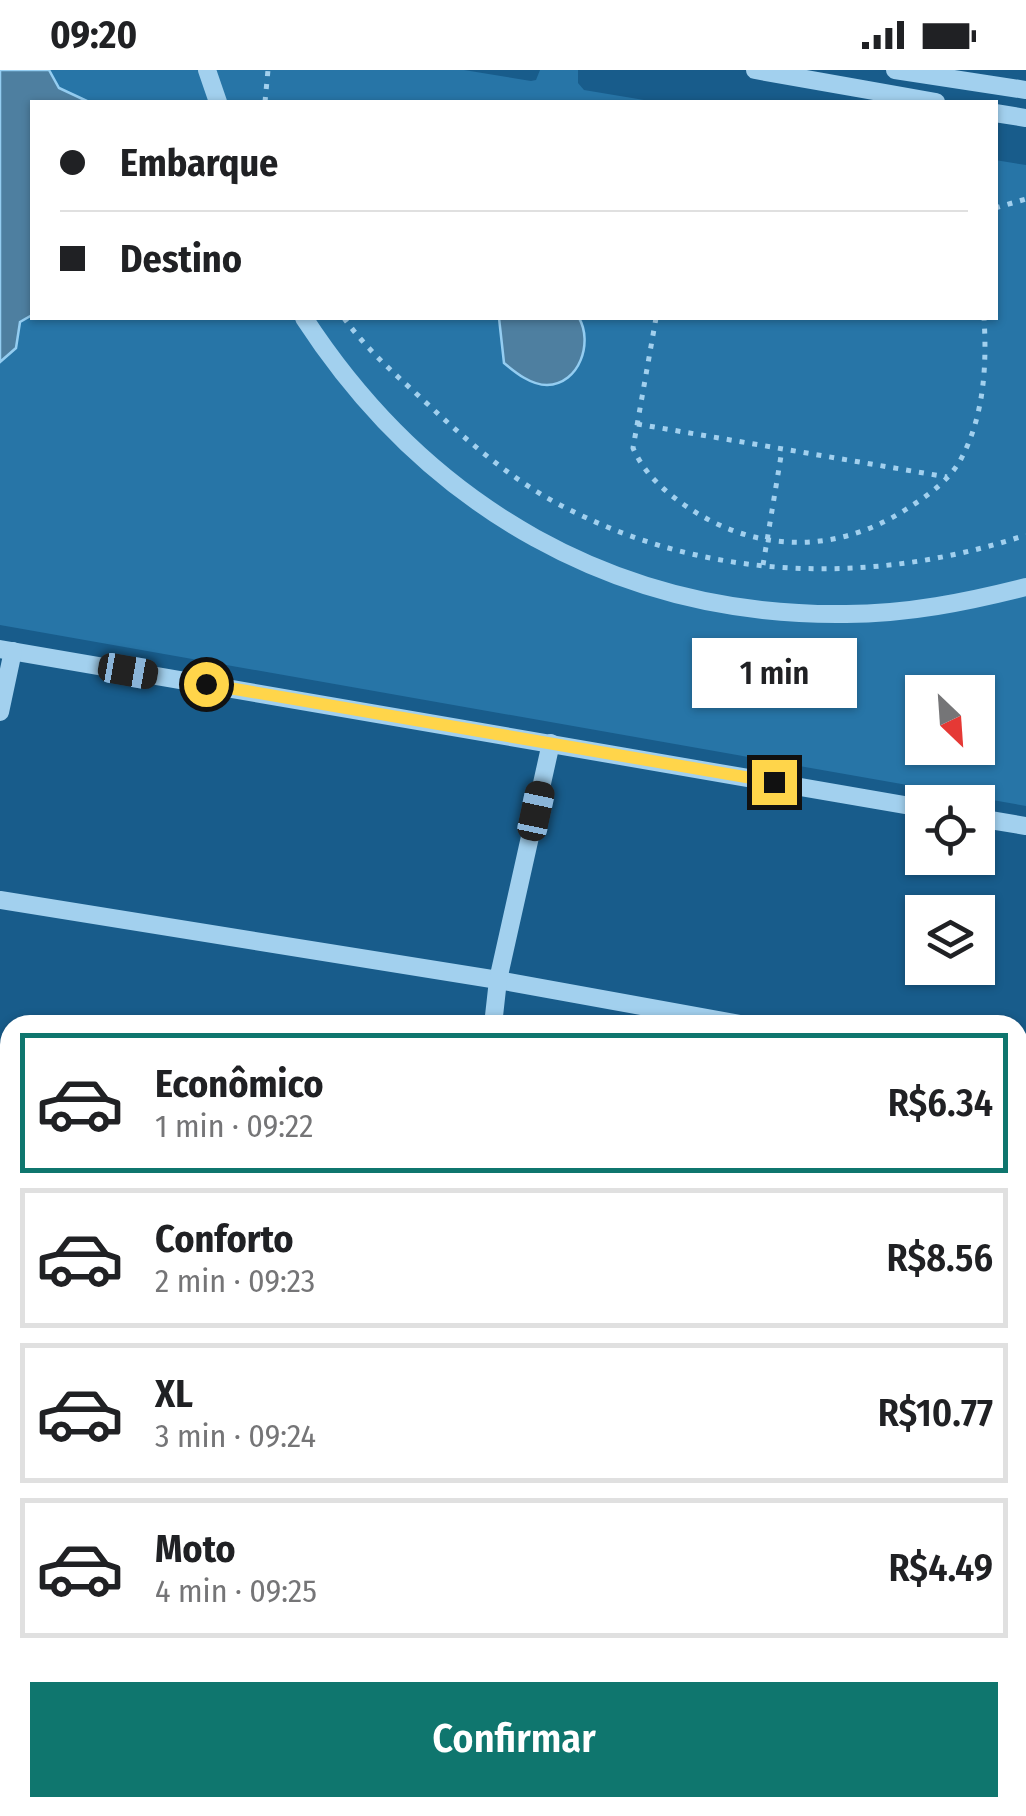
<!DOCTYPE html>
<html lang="pt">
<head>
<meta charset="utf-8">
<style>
  :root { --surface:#fff; --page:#f6f6f6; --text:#202124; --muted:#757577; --line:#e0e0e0; --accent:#0f766e }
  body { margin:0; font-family:"Fira Sans Condensed",sans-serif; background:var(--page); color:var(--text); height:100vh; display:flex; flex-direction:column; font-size:38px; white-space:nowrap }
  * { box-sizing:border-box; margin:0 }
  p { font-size:32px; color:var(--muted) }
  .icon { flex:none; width:55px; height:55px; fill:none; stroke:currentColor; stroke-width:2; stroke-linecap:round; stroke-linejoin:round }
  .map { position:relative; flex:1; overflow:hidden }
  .side { position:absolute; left:0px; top:945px; width:1028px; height:802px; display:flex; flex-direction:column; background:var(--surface); border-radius:30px 30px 0 0; box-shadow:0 2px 8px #0004 }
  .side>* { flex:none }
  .hud { position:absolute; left:30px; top:30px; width:968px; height:220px; border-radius:0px; box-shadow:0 2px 8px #0004; display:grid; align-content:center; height:220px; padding:0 30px; background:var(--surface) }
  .needle { width:65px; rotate:155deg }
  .tools { position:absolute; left:905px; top:605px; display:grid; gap:20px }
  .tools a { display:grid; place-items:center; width:90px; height:90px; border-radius:0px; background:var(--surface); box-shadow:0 2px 8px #0004; font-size:50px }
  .end { position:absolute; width:45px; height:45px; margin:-22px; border:12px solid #ffd54a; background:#111; box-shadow:0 0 0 5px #111 }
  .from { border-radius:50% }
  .bubble { position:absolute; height:70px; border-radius:0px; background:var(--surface); box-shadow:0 2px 8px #0004; font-size:32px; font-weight:600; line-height:70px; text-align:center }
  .car { position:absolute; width:30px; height:60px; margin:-30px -15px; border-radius:12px; box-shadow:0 0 8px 2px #0007; background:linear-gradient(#222 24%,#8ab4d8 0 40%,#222 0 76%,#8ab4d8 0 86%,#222 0) }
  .hud b { display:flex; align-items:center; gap:35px; height:95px; font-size:38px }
  .hud b+b { border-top:2px solid var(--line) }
  .hud i { width:25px; height:25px; background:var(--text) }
  ul { padding:18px 0 0; list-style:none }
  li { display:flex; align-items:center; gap:30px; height:140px; margin:0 20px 15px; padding:0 10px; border:5px solid var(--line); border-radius:0px }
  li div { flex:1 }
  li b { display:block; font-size:38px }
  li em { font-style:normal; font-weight:600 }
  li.active { border-color:var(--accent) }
  li>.icon { width:90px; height:90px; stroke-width:1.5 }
  .primary-button { display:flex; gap:20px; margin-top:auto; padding:20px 30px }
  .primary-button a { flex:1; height:115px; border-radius:0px; background:var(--accent); color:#fff; font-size:40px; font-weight:600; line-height:115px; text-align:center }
  .status { display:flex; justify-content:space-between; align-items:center; height:70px; padding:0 50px; background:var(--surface); direction:ltr }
  .status svg { height:28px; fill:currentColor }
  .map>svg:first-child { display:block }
</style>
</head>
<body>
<div class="status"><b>09:20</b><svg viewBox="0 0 49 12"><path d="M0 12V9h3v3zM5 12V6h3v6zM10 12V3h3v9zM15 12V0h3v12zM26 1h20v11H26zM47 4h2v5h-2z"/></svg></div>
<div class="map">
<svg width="1026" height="1746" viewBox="0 0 1026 1746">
  <rect width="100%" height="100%" fill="#185c8b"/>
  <g fill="#2775a7" fill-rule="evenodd">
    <path d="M0,0H464L531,11L536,10L540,0H578V13L584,20L656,32H32V248H995V90L1026,95V736L0,555ZM922,622H978V678H922Z"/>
    <path d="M1018,1665L1026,1667V1746H958L951,1738H1018Z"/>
    <path d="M490,1738H753L791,1746H540Z"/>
  </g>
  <g fill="#4e7fa0" stroke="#94cdf1" stroke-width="2.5">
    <path d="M0,0H49L59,18L89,32H32V245L20,252L16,278L0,292Z"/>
    <path d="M499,248H579C593,272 580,314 547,315C531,315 516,303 504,293Z"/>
  </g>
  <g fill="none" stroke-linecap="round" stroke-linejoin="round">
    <g stroke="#a2d0ee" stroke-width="5" stroke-dasharray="5 8" stroke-linecap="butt">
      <path d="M265,32L268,0"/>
      <path d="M995,138L1026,129"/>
      <path d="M344,248C369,283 402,310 434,340C474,377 519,415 568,439C712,512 875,515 1026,465"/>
      <path d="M656,248L633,378C644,403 662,419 683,434C752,483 834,485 905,440C926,427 949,411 961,389C984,346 987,295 984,248"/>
      <path d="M637,354L947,407"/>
      <path d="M763,495L782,380"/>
    </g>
    <g stroke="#a2d0ee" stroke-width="18">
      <path d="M207,0L218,32"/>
      <path d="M755,0L936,32"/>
      <path d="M895,0L1026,20"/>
      <path d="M995,43L1026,48"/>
      <path d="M304,248C427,437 617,547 846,544C907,544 967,532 1026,517"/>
      <path d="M0,579L922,738"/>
      <path d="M0,642L13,581"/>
      <path d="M978,748L1026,756"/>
      <path d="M0,830L498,910L746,955"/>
      <path d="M493,955L498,910L551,673"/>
      <path d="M1018,1004L1026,1005"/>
      <path d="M0,1110L10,1111"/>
      <path d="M1018,1148L1026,1106"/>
      <path d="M1018,1290L1026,1291"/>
      <path d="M0,1368L10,1370"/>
      <path d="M0,1431L10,1433"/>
      <path d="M1018,1539L1026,1540"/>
      <path d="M0,1552L10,1554"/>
      <path d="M1018,1650L1026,1652"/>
      <path d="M0,1677L10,1678"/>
      <path d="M397,1738L449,1746"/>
      <path d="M827,1738L864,1746"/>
      <path d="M266,1746L268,1738"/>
      <path d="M933,1746L935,1738"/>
    </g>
  </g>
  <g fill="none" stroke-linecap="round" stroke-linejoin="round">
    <path stroke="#ffd54a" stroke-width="12" d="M206,614L774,712"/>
  </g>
</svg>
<div class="tools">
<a><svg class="needle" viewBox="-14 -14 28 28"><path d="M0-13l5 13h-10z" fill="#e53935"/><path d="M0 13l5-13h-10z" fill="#757577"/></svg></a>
<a><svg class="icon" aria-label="locate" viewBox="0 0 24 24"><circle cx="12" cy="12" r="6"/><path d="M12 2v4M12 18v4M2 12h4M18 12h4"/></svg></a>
<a><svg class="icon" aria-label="layers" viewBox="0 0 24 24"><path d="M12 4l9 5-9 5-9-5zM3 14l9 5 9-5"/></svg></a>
</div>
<i class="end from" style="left:206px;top:614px"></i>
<i class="end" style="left:774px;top:712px"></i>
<div class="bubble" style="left:692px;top:568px;width:165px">1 min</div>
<i class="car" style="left:128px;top:601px;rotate:100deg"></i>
<i class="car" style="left:536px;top:741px;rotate:12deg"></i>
<div class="hud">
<b><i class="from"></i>Embarque</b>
<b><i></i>Destino</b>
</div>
<section class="side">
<ul>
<li class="active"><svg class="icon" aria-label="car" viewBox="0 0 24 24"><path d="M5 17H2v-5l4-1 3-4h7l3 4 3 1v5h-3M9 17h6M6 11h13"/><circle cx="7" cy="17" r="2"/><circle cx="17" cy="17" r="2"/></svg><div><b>Econômico</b><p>1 min · 09:22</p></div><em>R$6.34</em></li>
<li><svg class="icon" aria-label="car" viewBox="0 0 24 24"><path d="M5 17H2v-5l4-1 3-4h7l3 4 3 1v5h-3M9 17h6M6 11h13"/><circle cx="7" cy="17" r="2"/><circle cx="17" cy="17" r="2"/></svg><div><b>Conforto</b><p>2 min · 09:23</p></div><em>R$8.56</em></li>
<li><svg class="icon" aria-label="car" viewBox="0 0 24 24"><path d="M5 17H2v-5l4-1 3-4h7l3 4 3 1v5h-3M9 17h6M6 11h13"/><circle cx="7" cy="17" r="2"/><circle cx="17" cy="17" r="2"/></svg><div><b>XL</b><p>3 min · 09:24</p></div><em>R$10.77</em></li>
<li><svg class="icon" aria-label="car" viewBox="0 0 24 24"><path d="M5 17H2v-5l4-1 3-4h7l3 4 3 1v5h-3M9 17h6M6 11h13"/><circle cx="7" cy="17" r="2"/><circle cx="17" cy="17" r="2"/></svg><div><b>Moto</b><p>4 min · 09:25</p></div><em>R$4.49</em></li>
</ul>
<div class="primary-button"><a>Confirmar</a></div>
</section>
</div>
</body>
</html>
